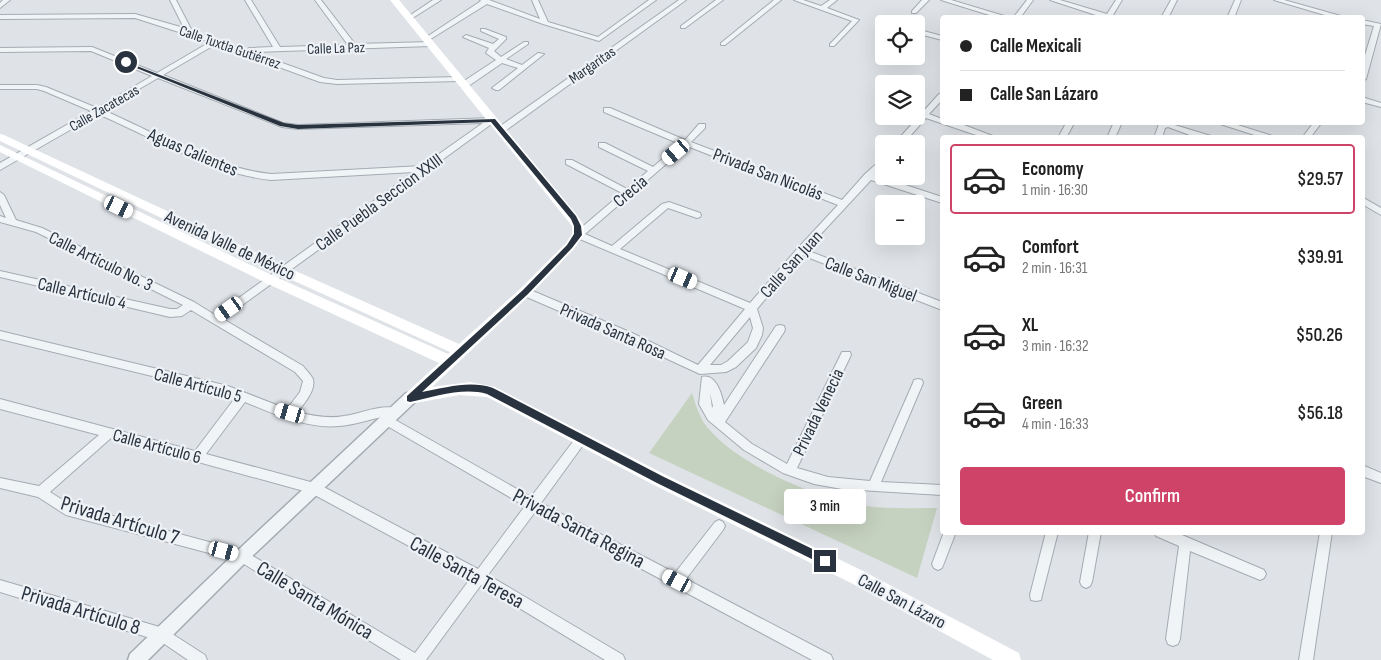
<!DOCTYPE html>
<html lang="en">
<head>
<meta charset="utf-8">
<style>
  :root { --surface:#fff; --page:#f6f6f6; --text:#222; --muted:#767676; --line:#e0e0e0; --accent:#ce4367 }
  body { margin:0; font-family:"Sofia Sans Condensed",sans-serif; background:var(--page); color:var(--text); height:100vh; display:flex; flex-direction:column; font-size:19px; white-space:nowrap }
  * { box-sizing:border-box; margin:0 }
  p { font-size:16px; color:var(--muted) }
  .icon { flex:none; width:28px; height:28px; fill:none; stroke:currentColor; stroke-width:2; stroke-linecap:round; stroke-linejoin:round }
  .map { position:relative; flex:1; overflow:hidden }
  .sheet { position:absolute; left:940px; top:135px; width:425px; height:400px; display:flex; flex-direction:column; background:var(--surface); border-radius:5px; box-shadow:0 5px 20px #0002 }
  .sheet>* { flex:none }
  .hud { position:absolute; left:940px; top:15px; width:425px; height:110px; border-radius:5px; box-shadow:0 5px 20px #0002; display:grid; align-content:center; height:110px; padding:0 20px; background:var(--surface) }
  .fabs { position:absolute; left:875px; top:15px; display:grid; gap:10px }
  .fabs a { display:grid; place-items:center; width:50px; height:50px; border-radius:5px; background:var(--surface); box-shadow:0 5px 20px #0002; font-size:25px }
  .end { position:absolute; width:22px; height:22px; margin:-11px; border:6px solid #28333f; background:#fff; box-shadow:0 0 0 2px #fff }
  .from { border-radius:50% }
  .bubble { position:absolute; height:35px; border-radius:5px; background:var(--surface); box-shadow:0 5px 20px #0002; font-size:16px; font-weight:600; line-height:35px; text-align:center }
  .car { position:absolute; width:15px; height:30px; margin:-15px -8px; border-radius:6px; box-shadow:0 0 4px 1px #0007; background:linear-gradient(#fff 24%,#345 0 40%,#fff 0 76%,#345 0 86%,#fff 0) }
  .hud b { display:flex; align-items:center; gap:18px; height:48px; font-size:19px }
  .hud b+b { border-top:1px solid var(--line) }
  .hud i { width:12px; height:12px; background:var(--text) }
  ul { padding:9px 0 0; list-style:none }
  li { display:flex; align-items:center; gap:15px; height:70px; margin:0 10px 8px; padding:0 10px; border:2px solid transparent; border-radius:5px }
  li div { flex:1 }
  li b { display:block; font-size:19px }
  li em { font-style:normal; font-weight:600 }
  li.current { border-color:var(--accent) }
  li>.icon { width:45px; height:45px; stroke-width:1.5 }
  .cta { display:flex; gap:10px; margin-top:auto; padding:10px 20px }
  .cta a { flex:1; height:58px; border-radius:5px; background:var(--accent); color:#fff; font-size:20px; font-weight:600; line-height:58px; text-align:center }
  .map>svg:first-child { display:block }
</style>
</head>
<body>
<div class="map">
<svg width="1381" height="660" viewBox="0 0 1381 660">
  <rect width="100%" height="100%" fill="#dfe3e8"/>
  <path fill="#c6d2c0" d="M692,393C696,405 699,417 707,427C738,465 817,499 865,506C888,509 913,508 937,508L917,578L649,453Z"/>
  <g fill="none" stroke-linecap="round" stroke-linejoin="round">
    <defs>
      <g id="minor">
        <path d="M3,0H10L0,8V3Z"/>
        <path d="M170,0H176L192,31L246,50L249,48L273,47L245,0H251L280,47L348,45L315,0H321L355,44L431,42L434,44L431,46L252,52L324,78L337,80L459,77L463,79L459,81L337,84L320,82L216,44L163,75L283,123L298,125L492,118L497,120L223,319L303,366C306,370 311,375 313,379C316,390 304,404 297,412C313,416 329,419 344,416C361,414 382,403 399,409L400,412L399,415L390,417L531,497L578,435L582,433L586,435L588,438L586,441L541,503L675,573L715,522L719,520L723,522L725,526L723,530L686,579L831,655L833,660H812L535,512L488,575L623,655L625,660H605L481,585L426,660H401L239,561L66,515L38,497L0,488V478L39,486L99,435L0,409V399L195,451L235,398L226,394L0,339V331L228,386L287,409L300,392L303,381L295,372L191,310L182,316L170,317L0,277V271L170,309H177L183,305L36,232L0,222V216L6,218L0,205V192L4,195L16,220L42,228L194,302L215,315L414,172L271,180C209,173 154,138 98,114L0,170V163L91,111L44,91L37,89H0V85H37L46,87L97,108L152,76L91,51L0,52V48L92,47L157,73L210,42L135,18L0,19V15L135,14L184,28ZM158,78L282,127L298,129L483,123L422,166L271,174C214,168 156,133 103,110ZM245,402C274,414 307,429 339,426C354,425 367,420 382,417L381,420L382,423L525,506L478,569L318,484L206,454ZM111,438L311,493L470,579L415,653L246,552L69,504L50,492Z"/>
        <path d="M433,0H441L411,19L406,18Z"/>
        <path d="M480,0H489L540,19L532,0H538L548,22L598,37L649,0H656L599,41L543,24L487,4L429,40H425V38L481,1Z"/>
        <path d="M679,0H686L505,131H499V127Z"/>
        <path d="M716,0H723L685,28H681V26Z"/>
        <path d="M774,0H781L725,45H721V43Z"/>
        <path d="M794,0H803L821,6L830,0H837L827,8L859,20L834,46H830V44L852,21Z"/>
        <path d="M922,0H929L916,13H912V11Z"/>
        <path d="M941,0H951L1011,18H999Z"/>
        <path d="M1027,0H1033L1020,18H1013Z"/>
        <path d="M1050,0H1060L1107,14L1116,0H1122L1113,15L1117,18H1105Z"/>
        <path d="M1171,0H1177L1168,18H1161Z"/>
        <path d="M1235,0H1241L1234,18H1227Z"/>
        <path d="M1274,0H1284L1348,18H1335Z"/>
        <path d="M1362,20L1381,24L1366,79L1362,81V65L1374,26L1362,24Z"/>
        <path d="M481,29H485L506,37V39L494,51L501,57L524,42H528V44L506,59L522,65L538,53L544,54L499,90H496L492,88L518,68L502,63L467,87H461V83L496,60L486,53L489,48L463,37L466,35L493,44L499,39L481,31Z"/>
        <path d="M916,29L942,36V40L916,33Z"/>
        <path d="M939,94H942V100L929,114L942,119V122H956L998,138H985L926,118L903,144H894Z"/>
        <path d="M1362,97L1381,103V107L1362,102Z"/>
        <path d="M604,108H610L685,140L699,124H705V128L691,142L842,200L865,174L884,157V165L875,175L942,197V203L871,180L806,250L942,302V310L802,255L757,309L763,328L762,335L756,348L736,367L726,372L700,374L624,339L522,295L520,292L522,289H528L632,333L698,365L745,309L575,237L574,235L575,233L622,193L566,164V160H572L627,189L648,171L599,147V143H605L653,167L680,144L604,112ZM687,146L838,205L797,249L750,303L620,249L668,208L697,218L700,217L701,215L700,213L669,202L662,204L612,246L585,234ZM750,317L753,328L748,342L728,361L721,365H710Z"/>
        <path d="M1064,122H1072L1073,125L1066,138H1058L1065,125Z"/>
        <path d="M1114,122H1122L1115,138H1107Z"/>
        <path d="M1214,122H1228L1279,138H1264Z"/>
        <path d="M1314,122H1322L1310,138H1302Z"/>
        <path d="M1168,123L1211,136L1212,138H1198L1168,127L1165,128L1162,138H1154L1159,124Z"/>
        <path d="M1362,197L1381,208V215L1362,204Z"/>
        <path d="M780,325L784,326L785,329L784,332L725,422L752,444L787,464L842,352H850L851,355L797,468L828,477L870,481L913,383L914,380L918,379L922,380L923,383L881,482L942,485V495L842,489L814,484L783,473L744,450L708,420L699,404L702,377C716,373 722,395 724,405L776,326ZM710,393L713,406L712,408Z"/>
        <path d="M1362,465L1381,473V483L1362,476Z"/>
        <path d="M944,532H956L942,568L938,570L934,568L932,564Z"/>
        <path d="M1046,532H1058L1042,595L1041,600L1036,601L1031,600L1030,595Z"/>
        <path d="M1089,532H1101L1092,582L1090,586L1086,588L1082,586L1080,582Z"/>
        <path d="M1154,532H1175L1264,570L1266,574L1264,578L1260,580L1190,551L1180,639L1178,644L1173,646L1168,644L1166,639L1179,546L1156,536Z"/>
        <path d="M1320,532H1332L1313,660H1299Z"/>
        <path d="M0,580L163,628L205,655L207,660H188L160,641L0,592Z"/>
      </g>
      <path id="tertiary" d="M410,392L415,394L417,398L415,402L247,561L148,660H128L130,654L237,551L405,394Z"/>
    </defs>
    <use href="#minor" stroke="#a4abb2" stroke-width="2"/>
    <use href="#tertiary" stroke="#a4abb2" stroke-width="3"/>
    <use href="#minor" fill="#f1f4f6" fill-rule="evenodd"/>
    <use href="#tertiary" fill="#f1f4f6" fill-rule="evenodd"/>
    <path fill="#fff" fill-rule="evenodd" d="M390,0H399L577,215L584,226V235L574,249L530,295L432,387L470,382L495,387L666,475L863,571L1019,653L1021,660H993L851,583L654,485L487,397L459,395L410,404L405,402L403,398L405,394L439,363L266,283L0,152V145L276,277L448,354L450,352L279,274L0,141V134L4,135L289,268L459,344L520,289L566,243L572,234V226Z"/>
  </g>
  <path fill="#28333f" d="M124,61L284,123L298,125L495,119L576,216L581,226L582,235L572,248L528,294L422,392C446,388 469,380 493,388L664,477L829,557V564H822L657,483L487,394C463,387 434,397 410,402L407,401V396L523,290L567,245L574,234V226L571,219L491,122L298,129L280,126L124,63Z"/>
  <g text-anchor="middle" stroke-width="4.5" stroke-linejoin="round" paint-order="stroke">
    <g font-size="15" fill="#28333f" stroke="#eef2f6">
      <text transform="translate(230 47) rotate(19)" y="5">Calle Tuxtla Gutiérrez</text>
      <text transform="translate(336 48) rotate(-2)" y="5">Calle La Paz</text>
      <text transform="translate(592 65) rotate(-35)" y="5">Margaritas</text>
      <text transform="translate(104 108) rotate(-30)" y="5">Calle Zacatecas</text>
    </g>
    <g font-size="18" fill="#28333f" stroke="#eef2f6">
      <text transform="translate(193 152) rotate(23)" y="6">Aguas Calientes</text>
      <text transform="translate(768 174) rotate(21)" y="6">Privada San Nicolás</text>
      <text transform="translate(630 191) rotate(-40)" y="6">Crecia</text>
      <text transform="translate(379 202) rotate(-36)" y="6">Calle Puebla Seccion XXIII</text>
      <text transform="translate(230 245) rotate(25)" y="6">Avenida Valle de México</text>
      <text transform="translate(101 261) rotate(26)" y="6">Calle Articulo No. 3</text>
      <text transform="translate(791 264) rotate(-48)" y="6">Calle San Juan</text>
      <text transform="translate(871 279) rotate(21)" y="6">Calle San Miguel</text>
      <text transform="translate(82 293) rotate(13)" y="6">Calle Artículo 4</text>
      <text transform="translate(613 331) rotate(24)" y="6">Privada Santa Rosa</text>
      <text transform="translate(198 385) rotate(15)" y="6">Calle Artículo 5</text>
      <text transform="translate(818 412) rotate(-64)" y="6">Privada Venecia</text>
      <text transform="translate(157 446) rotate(15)" y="6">Calle Artículo 6</text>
      <text transform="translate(902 601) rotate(28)" y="6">Calle San Lázaro</text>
    </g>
    <g font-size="21" fill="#28333f" stroke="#eef2f6">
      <text transform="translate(120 520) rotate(17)" y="7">Privada Artículo 7</text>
      <text transform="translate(579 528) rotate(28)" y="7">Privada Santa Regina</text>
      <text transform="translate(467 572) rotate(29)" y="7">Calle Santa Teresa</text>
      <text transform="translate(315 600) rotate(31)" y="7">Calle Santa Mónica</text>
      <text transform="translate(81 610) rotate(17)" y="7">Privada Artículo 8</text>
    </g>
  </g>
</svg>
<div class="fabs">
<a><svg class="icon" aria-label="locate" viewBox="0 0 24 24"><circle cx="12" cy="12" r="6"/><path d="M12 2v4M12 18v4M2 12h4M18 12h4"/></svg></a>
<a><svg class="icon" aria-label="layers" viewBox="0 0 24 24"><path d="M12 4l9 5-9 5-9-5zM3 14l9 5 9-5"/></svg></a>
<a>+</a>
<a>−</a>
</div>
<i class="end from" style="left:126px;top:62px"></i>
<i class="end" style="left:825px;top:561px"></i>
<div class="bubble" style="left:784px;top:489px;width:82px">3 min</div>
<i class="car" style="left:676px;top:152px;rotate:230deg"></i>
<i class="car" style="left:119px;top:207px;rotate:116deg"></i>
<i class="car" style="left:683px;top:278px;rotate:113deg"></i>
<i class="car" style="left:229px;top:309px;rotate:235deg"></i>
<i class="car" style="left:290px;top:413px;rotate:286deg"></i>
<i class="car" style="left:224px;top:551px;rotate:105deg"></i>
<i class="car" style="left:677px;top:581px;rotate:298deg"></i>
<div class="hud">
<b><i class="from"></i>Calle Mexicali</b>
<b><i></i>Calle San Lázaro</b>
</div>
<section class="sheet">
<ul>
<li class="current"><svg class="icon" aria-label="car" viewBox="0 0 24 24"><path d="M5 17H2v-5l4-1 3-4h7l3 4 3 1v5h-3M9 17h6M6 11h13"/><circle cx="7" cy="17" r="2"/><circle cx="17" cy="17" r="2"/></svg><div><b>Economy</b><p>1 min · 16:30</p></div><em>$29.57</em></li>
<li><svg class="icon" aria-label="car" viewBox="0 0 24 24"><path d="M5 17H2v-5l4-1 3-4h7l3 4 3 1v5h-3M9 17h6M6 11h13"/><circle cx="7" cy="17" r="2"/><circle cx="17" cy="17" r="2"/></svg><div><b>Comfort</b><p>2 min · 16:31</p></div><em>$39.91</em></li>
<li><svg class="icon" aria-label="car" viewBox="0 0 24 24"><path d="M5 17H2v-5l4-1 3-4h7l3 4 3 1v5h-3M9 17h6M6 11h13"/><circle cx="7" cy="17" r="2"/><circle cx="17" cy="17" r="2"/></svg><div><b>XL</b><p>3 min · 16:32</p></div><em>$50.26</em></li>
<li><svg class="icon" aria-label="car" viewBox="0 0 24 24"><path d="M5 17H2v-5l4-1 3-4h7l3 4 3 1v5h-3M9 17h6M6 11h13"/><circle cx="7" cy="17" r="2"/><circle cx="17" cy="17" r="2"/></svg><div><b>Green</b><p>4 min · 16:33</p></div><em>$56.18</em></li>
</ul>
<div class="cta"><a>Confirm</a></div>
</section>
</div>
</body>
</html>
